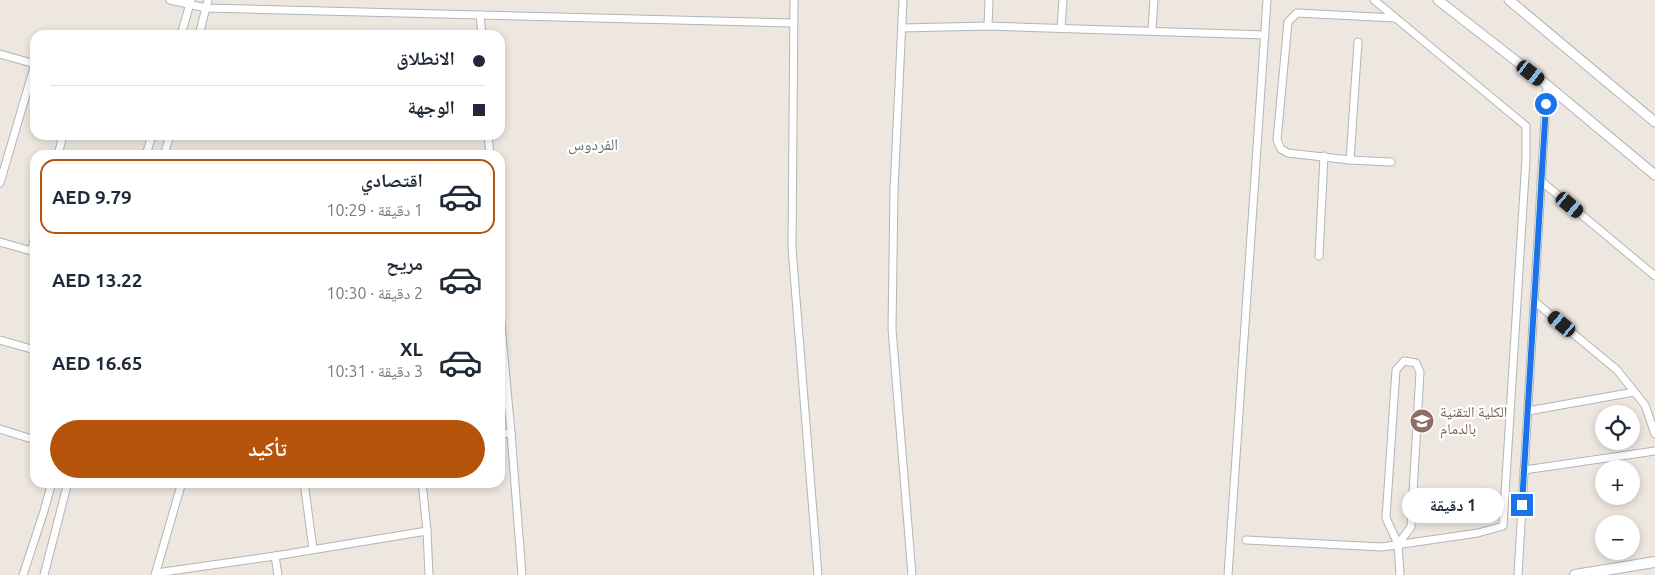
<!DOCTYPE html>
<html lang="ar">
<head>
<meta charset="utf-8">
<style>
  :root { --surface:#fff; --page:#f6f6f7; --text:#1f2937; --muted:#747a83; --line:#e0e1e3; --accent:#b45309 }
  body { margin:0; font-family:Ubuntu,"Noto Naskh Arabic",sans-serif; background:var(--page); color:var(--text); direction:rtl; height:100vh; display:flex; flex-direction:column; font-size:19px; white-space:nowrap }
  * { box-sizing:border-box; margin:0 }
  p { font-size:16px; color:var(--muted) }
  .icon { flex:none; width:28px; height:28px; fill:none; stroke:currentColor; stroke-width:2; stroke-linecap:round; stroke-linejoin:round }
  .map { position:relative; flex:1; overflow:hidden; direction:ltr }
  .side { position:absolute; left:30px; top:150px; width:475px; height:338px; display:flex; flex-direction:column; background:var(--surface); border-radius:15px; box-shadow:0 2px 8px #0003; direction:rtl }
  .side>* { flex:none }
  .guide { position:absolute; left:30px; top:30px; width:475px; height:110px; border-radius:15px; box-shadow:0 2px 8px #0003; direction:rtl; display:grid; align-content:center; height:110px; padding:0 20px; background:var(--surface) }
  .buttons { position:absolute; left:1595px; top:405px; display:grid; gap:10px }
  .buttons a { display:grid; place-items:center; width:45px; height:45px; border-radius:50%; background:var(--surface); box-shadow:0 2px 8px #0003; font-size:25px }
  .end { position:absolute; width:22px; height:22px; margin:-11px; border:6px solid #1a73e8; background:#fff; box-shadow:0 0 0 2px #fff }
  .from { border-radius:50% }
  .bubble { position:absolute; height:35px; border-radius:18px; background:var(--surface); box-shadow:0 2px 8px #0003; font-size:16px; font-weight:700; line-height:35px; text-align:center; direction:rtl }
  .car { position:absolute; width:15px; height:30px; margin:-15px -8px; border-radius:6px; box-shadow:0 0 4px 1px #0007; background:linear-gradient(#222 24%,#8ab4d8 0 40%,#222 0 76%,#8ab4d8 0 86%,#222 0) }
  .guide b { display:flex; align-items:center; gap:18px; height:48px; font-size:19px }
  .guide b+b { border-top:1px solid var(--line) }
  .guide i { width:12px; height:12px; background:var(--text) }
  ul { padding:9px 0 0; list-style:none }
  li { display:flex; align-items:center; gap:15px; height:75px; margin:0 10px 8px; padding:0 10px; border:2px solid transparent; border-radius:15px }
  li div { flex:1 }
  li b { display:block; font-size:19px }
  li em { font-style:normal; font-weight:700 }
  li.selected { border-color:var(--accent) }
  li>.icon { width:45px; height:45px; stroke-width:1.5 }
  .primary-button { display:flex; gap:10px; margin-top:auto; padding:10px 20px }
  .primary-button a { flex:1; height:58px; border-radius:30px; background:var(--accent); color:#fff; font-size:20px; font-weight:700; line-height:58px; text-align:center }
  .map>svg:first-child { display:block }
</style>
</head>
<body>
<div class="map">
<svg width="1655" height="575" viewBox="0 0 1655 575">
  <rect width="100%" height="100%" fill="#ede7df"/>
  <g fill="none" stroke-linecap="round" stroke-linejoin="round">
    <defs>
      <g id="minor">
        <path d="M170,0L206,8L793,23"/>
        <path d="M794,0L792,248L818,575"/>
        <path d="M903,0L894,190L892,329L912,575"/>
        <path d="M480,15L482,35"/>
        <path d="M988,26L989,0"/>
        <path d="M902,28L988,26L1265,35"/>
        <path d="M1061,28L1063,0"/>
        <path d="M1152,30L1154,0"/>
        <path d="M181,35L191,0"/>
        <path d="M199,35L208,0"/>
        <path d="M0,54L35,64"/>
        <path d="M488,135L490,155"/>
        <path d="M58,155L63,135"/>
        <path d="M146,155L152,135"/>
        <path d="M164,155L170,135"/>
        <path d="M1350,160L1358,42"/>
        <path d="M1391,162L1350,160L1288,153L1281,149L1277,140L1288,22L1297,13L1395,18"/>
        <path d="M1541,181L1655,276"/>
        <path d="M0,183L35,64"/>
        <path d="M0,242L35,252"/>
        <path d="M31,251L35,237"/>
        <path d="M1319,256L1324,156"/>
        <path d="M1534,301L1617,370L1645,405L1655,434"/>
        <path d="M500,311L502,336"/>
        <path d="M500,336H502L511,433L522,575"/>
        <path d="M0,340L35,350"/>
        <path d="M1528,411L1634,392"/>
        <path d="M0,429L35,440"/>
        <path d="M500,434L511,433"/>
        <path d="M1524,470L1655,451"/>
        <path d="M304,482L313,549"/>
        <path d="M422,482L427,531L429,575"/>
        <path d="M1246,540L1382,547L1478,533L1503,526L1526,159V126L1374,0"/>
        <path d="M1398,544L1411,527L1420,372L1416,363L1404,361L1396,370L1386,518L1398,544L1400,575"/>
        <path d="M275,556L278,575"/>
        <path d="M156,573L275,556L427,531"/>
        <path d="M23,575L44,511L52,482"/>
        <path d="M44,575L68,482"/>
        <path d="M155,575L182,482"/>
        <path d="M1228,575L1267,0"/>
        <path d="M1518,575L1547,85"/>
      </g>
      <g id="tertiary">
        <path d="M1438,0L1547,85L1655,175"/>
        <path d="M1509,0L1655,122"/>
      </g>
      <path id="secondary" d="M1575,575L1655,562"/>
    </defs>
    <use href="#minor" stroke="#b1b5b9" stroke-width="9"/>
    <use href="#tertiary" stroke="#b1b5b9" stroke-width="11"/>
    <use href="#secondary" stroke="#afb6b9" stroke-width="12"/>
    <use href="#minor" stroke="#fff" stroke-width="7"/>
    <use href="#tertiary" stroke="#fff" stroke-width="9"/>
    <use href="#secondary" stroke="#fff" stroke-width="10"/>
  </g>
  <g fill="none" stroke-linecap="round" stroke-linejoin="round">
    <path stroke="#1a73e8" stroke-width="6" d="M1522,505L1546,104"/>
  </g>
  <defs>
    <symbol id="school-disc" viewBox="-11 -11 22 22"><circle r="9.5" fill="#8d6e63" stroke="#fff"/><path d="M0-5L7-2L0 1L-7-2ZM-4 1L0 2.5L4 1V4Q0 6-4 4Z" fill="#fff"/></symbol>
  </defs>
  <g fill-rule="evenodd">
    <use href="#school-disc" x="1408" y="407" width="28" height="28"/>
  </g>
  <g text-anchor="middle" stroke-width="4.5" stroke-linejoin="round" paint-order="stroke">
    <g font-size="15" fill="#785e54" stroke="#fff" text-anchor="start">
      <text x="1440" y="417">الكلية التقنية<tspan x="1440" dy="17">بالدمام</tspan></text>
    </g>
    <g font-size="16" fill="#697174" stroke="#fff">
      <text x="593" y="150">الفردوس</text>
    </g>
  </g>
</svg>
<div class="buttons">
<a><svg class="icon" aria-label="locate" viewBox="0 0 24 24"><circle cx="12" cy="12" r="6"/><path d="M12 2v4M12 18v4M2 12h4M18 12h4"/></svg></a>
<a>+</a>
<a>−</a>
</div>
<i class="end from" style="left:1546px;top:104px"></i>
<i class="end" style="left:1522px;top:505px"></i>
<div class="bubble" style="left:1402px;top:488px;width:102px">1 دقيقة</div>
<i class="car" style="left:1531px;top:73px;rotate:128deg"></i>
<i class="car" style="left:1570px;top:205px;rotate:130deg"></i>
<i class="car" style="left:1562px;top:324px;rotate:310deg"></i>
<div class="guide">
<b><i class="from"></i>الانطلاق</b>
<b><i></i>الوجهة</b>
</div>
<section class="side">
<ul>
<li class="selected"><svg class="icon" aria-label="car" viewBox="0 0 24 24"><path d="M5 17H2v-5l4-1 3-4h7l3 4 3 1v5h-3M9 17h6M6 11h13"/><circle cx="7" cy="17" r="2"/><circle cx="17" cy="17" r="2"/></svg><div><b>اقتصادي</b><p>1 دقيقة · 10:29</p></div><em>AED 9.79</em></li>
<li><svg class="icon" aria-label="car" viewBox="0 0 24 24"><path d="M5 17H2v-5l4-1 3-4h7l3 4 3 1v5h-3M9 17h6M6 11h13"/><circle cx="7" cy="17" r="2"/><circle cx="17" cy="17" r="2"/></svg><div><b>مريح</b><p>2 دقيقة · 10:30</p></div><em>AED 13.22</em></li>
<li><svg class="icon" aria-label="car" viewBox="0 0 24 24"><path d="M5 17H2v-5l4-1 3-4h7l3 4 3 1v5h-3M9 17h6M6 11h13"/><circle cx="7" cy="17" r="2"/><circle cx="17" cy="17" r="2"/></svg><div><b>XL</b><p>3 دقيقة · 10:31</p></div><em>AED 16.65</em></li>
</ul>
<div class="primary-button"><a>تأكيد</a></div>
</section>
</div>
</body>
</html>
